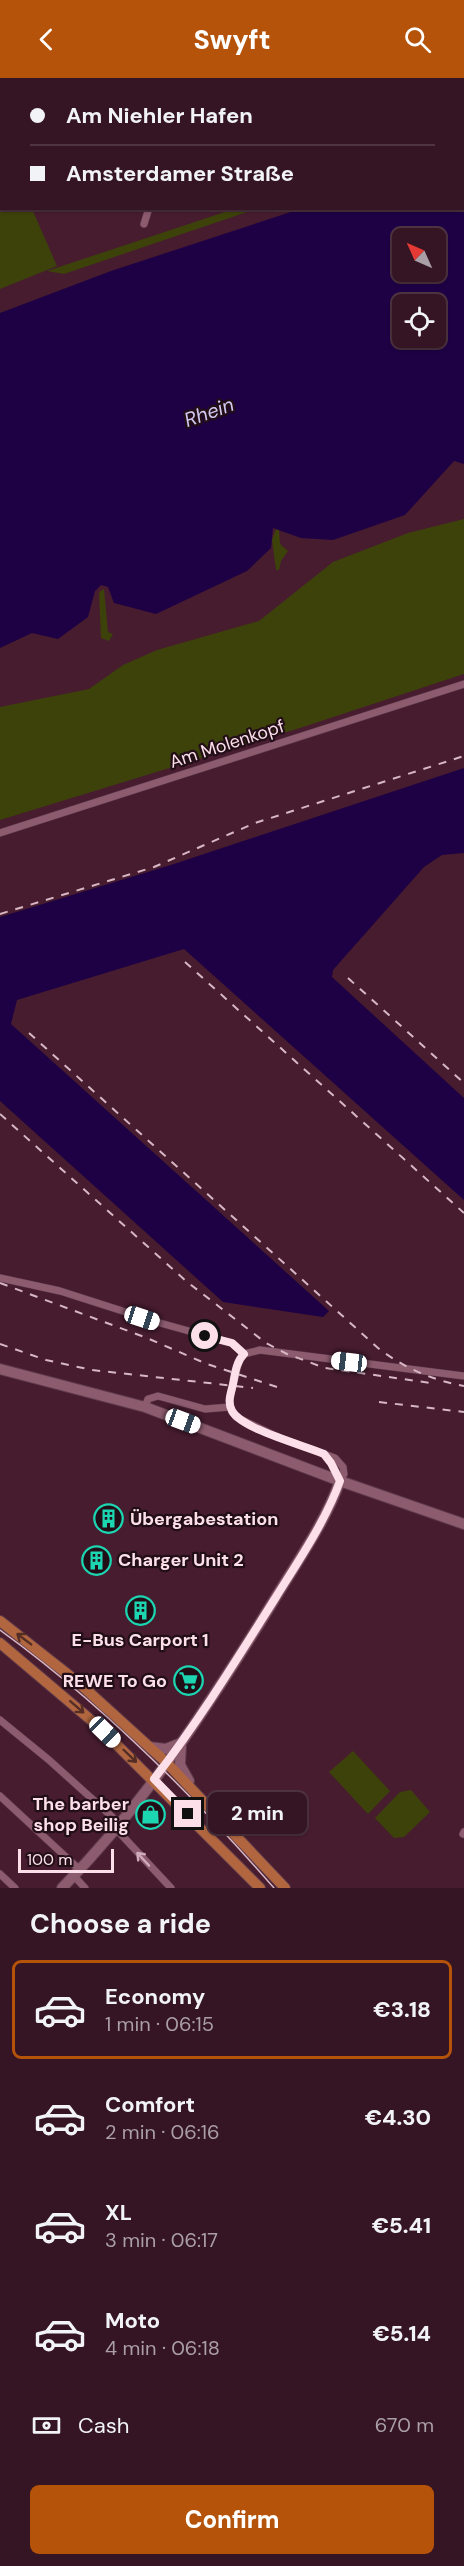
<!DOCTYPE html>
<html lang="en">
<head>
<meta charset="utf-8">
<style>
  :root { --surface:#351523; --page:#402230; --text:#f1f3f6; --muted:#aa9fa6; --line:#4f3441; --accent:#b45309 }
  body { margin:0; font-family:"DM Sans",sans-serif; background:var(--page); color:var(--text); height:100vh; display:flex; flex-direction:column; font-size:22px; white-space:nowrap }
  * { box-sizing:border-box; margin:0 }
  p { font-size:20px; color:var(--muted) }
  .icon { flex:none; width:33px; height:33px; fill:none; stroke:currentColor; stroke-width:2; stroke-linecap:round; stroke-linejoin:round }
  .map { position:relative; height:1810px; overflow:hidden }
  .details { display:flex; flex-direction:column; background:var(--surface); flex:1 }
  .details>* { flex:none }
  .banner { position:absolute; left:0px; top:0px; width:465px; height:132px; box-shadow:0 2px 4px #0004,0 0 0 2px var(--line); display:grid; align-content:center; height:132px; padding:0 30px; background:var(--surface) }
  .needle { width:39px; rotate:315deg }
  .controls { position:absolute; left:392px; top:150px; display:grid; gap:12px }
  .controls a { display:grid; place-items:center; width:54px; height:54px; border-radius:9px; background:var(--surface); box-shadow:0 2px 4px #0004,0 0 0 2px var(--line); font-size:30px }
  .scale { position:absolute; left:18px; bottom:15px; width:96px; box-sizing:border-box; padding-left:6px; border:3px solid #fcdfe9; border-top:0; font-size:16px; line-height:21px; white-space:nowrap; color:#fcdfe9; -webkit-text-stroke:4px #220e16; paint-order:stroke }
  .end { position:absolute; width:27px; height:27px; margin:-14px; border:8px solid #fcdfe9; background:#111; box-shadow:0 0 0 3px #111 }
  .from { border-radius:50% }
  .bubble { position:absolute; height:42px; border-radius:9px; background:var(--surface); box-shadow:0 2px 4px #0004,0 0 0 2px var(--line); font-size:20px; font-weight:800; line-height:42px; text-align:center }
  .car { position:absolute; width:18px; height:36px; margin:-18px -9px; border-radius:8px; box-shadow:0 0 4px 2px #0007; background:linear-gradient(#fff 24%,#345 0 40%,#fff 0 76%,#345 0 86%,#fff 0) }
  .banner b { display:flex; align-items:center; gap:21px; height:57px; font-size:22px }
  .banner b+b { border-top:2px solid var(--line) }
  .banner i { width:15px; height:15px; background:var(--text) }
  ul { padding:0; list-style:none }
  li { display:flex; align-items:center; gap:18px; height:99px; margin:0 12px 9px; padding:0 18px; border:3px solid transparent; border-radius:9px }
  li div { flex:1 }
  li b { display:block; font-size:22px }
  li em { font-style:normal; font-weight:800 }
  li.active { border-color:var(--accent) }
  li>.icon { width:54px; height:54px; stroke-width:1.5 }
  h2 { padding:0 30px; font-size:27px; line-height:72px }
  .pay { display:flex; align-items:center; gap:15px; height:66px; padding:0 30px; font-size:22px }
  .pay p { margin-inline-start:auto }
  .button { display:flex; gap:12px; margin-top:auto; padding:12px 30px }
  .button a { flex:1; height:69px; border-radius:9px; background:var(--accent); color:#fff; font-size:24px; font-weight:800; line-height:69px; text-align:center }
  header { display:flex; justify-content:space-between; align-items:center; height:78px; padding:0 30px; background:var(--accent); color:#fff; font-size:27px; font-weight:800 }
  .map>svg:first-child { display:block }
</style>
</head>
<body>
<header><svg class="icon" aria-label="back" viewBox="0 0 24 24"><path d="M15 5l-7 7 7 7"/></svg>Swyft<svg class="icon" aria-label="search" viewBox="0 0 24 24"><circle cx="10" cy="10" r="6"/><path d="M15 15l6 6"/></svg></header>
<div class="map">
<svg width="464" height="1810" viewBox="0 0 464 1810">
  <rect width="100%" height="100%" fill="#471c2f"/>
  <g fill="#3d420a">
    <path d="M0,55L2,130L32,131L57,188L0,211Z"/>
    <path d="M237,130L256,131L64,196L47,193Z"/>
    <path d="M464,441V596L300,650L0,742V629L89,611L123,587L157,572L259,543L333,484L408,455Z"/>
    <path d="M276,451L279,452L280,466L288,473L281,483L279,492H276L272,462Z"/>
    <path d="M104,511L108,554L113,556L109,563L101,560L99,514Z"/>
    <path d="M353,1673L390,1713L368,1736L329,1694Z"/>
    <path d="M411,1712L430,1734L404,1759L394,1760L375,1740L400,1714Z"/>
  </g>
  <g fill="#1e0045" fill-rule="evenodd">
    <path d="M464,80V386L454,383L405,437L333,462L301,460L273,450L271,470L247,493L156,536L114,525L108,509L101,507L95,513L88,539L58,561L32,555L0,570V235L111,193L300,131L464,130ZM402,160H435V194H402ZM402,226H435V260H402Z"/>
    <path d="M464,690V775L442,777L424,789L333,892L332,899L464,1020V1122L184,871L17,922L11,946L329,1233L323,1239L223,1224L0,1023V839L174,786Z"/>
  </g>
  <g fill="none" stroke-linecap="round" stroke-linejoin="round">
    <defs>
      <g id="street">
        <path d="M19,0L20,2"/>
        <path d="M279,0L281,2"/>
        <path d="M38,2L39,0"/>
        <path d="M186,2V0"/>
        <path d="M382,2V0"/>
        <path d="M144,146L149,130"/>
        <path d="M0,755L464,606"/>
        <path d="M0,1200L60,1213L160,1245L232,1265L244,1276"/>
        <path d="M244,1276L260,1272L464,1298"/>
        <path d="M244,1276L239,1282L230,1320V1329L236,1339L280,1360L335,1380L343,1389L344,1396L340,1403"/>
        <path d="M145,1329L148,1321L158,1318L205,1331L230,1329"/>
        <path d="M324,1376L331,1385L340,1402"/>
        <path d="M0,1642L49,1682L120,1746"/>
        <path d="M0,1718L80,1792"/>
        <path d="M116,1751L171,1810"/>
        <path d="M463,1756L464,1754"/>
        <path d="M0,1796L15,1810"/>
        <path d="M74,1798L85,1810"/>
      </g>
      <g id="secondary">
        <path d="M0,1291L145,1329L340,1403L464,1446"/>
        <path d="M181,1668L180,1687L189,1703"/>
        <path d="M149,1669L166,1671L181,1665"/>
        <path d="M62,1810C145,1726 209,1627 271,1527C295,1487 324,1447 340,1403"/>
      </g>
      <g id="primary">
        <path d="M0,1543L80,1606L167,1685L285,1810"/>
        <path d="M0,1565L98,1648L260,1810"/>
      </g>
    </defs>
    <use href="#street" stroke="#5d3949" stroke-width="8"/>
    <use href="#secondary" stroke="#5d3949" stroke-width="12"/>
    <use href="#primary" stroke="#5d3949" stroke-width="12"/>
    <use href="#street" stroke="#8c5b6e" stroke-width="7"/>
    <use href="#secondary" stroke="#8c5b6e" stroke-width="10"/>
    <use href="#primary" stroke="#b1663f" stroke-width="10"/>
    <path stroke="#d7b7c3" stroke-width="1.5" d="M0,1552C101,1625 192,1716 274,1810"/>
    <g stroke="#d7b7c3" stroke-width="2" stroke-dasharray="8 8" stroke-linecap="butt">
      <path d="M0,836L154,789L255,745L464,678"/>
      <path d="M185,884L464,1135"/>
      <path d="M348,900L464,1005"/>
      <path d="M29,955L378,1270C404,1290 432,1302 464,1308"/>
      <path d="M0,1036L186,1203L266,1265L287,1276L325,1290L431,1305"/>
      <path d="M0,1205L147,1260L207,1286L280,1310"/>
      <path d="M0,1266L46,1282L92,1292L253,1310"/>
      <path d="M379,1324L464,1334"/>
    </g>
  </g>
  <defs><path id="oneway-shaft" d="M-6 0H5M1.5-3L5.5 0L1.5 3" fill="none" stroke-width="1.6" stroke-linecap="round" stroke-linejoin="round" transform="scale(1.5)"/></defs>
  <g stroke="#542d24">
    <use href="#oneway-shaft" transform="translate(24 1561) rotate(-143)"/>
    <use href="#oneway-shaft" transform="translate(77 1629) rotate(41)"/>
    <use href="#oneway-shaft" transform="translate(130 1678) rotate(44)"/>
  </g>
  <use stroke="#cfaab8" href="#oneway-shaft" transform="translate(143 1781) rotate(-133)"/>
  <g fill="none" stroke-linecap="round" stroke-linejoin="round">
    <path stroke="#fcdfe9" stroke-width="8" d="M188,1736L154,1701C199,1643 237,1581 276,1519C299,1482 325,1444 340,1403L331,1385L324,1376C303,1367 242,1351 232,1333C227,1324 231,1315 233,1306C235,1296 236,1284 244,1276L232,1265L205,1258"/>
  </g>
  <defs>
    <symbol id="building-ring" viewBox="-11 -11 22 22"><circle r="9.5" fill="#220e16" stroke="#1cd5b1" stroke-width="1.5"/><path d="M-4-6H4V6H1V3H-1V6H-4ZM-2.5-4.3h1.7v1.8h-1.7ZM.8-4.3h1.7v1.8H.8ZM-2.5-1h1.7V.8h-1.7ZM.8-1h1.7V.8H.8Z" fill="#1cd5b1"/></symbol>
    <symbol id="supermarket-ring" viewBox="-11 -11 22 22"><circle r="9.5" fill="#220e16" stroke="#1cd5b1" stroke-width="1.5"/><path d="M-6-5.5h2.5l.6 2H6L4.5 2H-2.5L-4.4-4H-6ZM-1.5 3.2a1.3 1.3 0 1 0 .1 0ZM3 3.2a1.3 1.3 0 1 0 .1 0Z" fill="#1cd5b1"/></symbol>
    <symbol id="shop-ring" viewBox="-11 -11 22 22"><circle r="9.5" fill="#220e16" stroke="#1cd5b1" stroke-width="1.5"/><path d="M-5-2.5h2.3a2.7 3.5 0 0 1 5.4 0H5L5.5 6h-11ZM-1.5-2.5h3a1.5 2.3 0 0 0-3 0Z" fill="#1cd5b1"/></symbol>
  </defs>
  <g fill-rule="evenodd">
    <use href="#building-ring" x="92" y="1424" width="33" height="33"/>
    <use href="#building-ring" x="80" y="1466" width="33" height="33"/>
    <use href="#building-ring" x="124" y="1516" width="33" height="33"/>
    <use href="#supermarket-ring" x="172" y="1586" width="33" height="33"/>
    <use href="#shop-ring" x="134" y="1720" width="33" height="33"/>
  </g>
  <g text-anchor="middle" stroke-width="4.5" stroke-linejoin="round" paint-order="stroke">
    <g font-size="18" fill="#fcdfe9" stroke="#220e16">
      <text transform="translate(227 666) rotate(-18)" y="6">Am Molenkopf</text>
    </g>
    <g font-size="18" font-weight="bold" fill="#fcdfe9" stroke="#220e16" text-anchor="start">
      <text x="130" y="1447">Übergabestation</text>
      <text x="118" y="1488">Charger Unit 2</text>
      <text x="140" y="1568" text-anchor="middle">E-Bus Carport 1</text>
      <text x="167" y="1609" text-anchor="end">REWE To Go</text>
      <text x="129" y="1732" text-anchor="end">The barber<tspan x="129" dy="21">shop Beilig</tspan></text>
    </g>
    <g font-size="20" font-style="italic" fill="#d2c9f3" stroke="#220e16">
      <text transform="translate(209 334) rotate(-20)" y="7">Rhein</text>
    </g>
  </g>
</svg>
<div class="controls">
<a><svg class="needle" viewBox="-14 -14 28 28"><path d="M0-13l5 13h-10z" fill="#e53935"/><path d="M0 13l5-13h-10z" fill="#aa9fa6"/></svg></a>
<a><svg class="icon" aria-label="locate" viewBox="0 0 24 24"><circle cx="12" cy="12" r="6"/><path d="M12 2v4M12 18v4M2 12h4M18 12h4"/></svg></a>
</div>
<div class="scale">100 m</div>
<i class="end from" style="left:205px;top:1258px"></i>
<i class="end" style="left:188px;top:1736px"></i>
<div class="bubble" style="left:208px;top:1714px;width:99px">2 min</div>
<i class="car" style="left:142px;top:1240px;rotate:108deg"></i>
<i class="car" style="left:349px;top:1284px;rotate:277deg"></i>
<i class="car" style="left:183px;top:1343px;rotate:110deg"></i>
<i class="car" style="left:105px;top:1654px;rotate:134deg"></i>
<div class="banner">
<b><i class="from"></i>Am Niehler Hafen</b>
<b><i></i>Amsterdamer Straße</b>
</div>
</div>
<section class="details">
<h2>Choose a ride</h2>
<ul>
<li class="active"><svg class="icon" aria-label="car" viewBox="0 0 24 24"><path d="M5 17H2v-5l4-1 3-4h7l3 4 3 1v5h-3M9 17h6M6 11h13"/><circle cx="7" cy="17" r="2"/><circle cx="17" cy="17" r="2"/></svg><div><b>Economy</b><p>1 min · 06:15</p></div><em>€3.18</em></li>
<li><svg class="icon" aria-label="car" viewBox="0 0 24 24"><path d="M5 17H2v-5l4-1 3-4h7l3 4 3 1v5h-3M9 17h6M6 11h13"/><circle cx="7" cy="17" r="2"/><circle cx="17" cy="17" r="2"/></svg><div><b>Comfort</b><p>2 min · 06:16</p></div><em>€4.30</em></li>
<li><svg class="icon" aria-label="car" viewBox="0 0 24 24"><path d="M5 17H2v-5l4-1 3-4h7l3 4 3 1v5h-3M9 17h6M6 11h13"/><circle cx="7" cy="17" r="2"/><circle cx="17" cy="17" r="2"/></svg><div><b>XL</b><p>3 min · 06:17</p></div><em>€5.41</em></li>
<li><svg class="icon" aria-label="car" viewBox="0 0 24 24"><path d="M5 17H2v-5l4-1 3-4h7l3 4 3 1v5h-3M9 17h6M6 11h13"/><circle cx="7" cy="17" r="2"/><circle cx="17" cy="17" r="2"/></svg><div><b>Moto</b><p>4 min · 06:18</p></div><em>€5.14</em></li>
</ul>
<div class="pay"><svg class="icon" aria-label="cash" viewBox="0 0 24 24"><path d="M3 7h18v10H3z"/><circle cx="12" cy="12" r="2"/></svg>Cash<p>670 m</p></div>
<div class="button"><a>Confirm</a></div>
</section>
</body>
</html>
